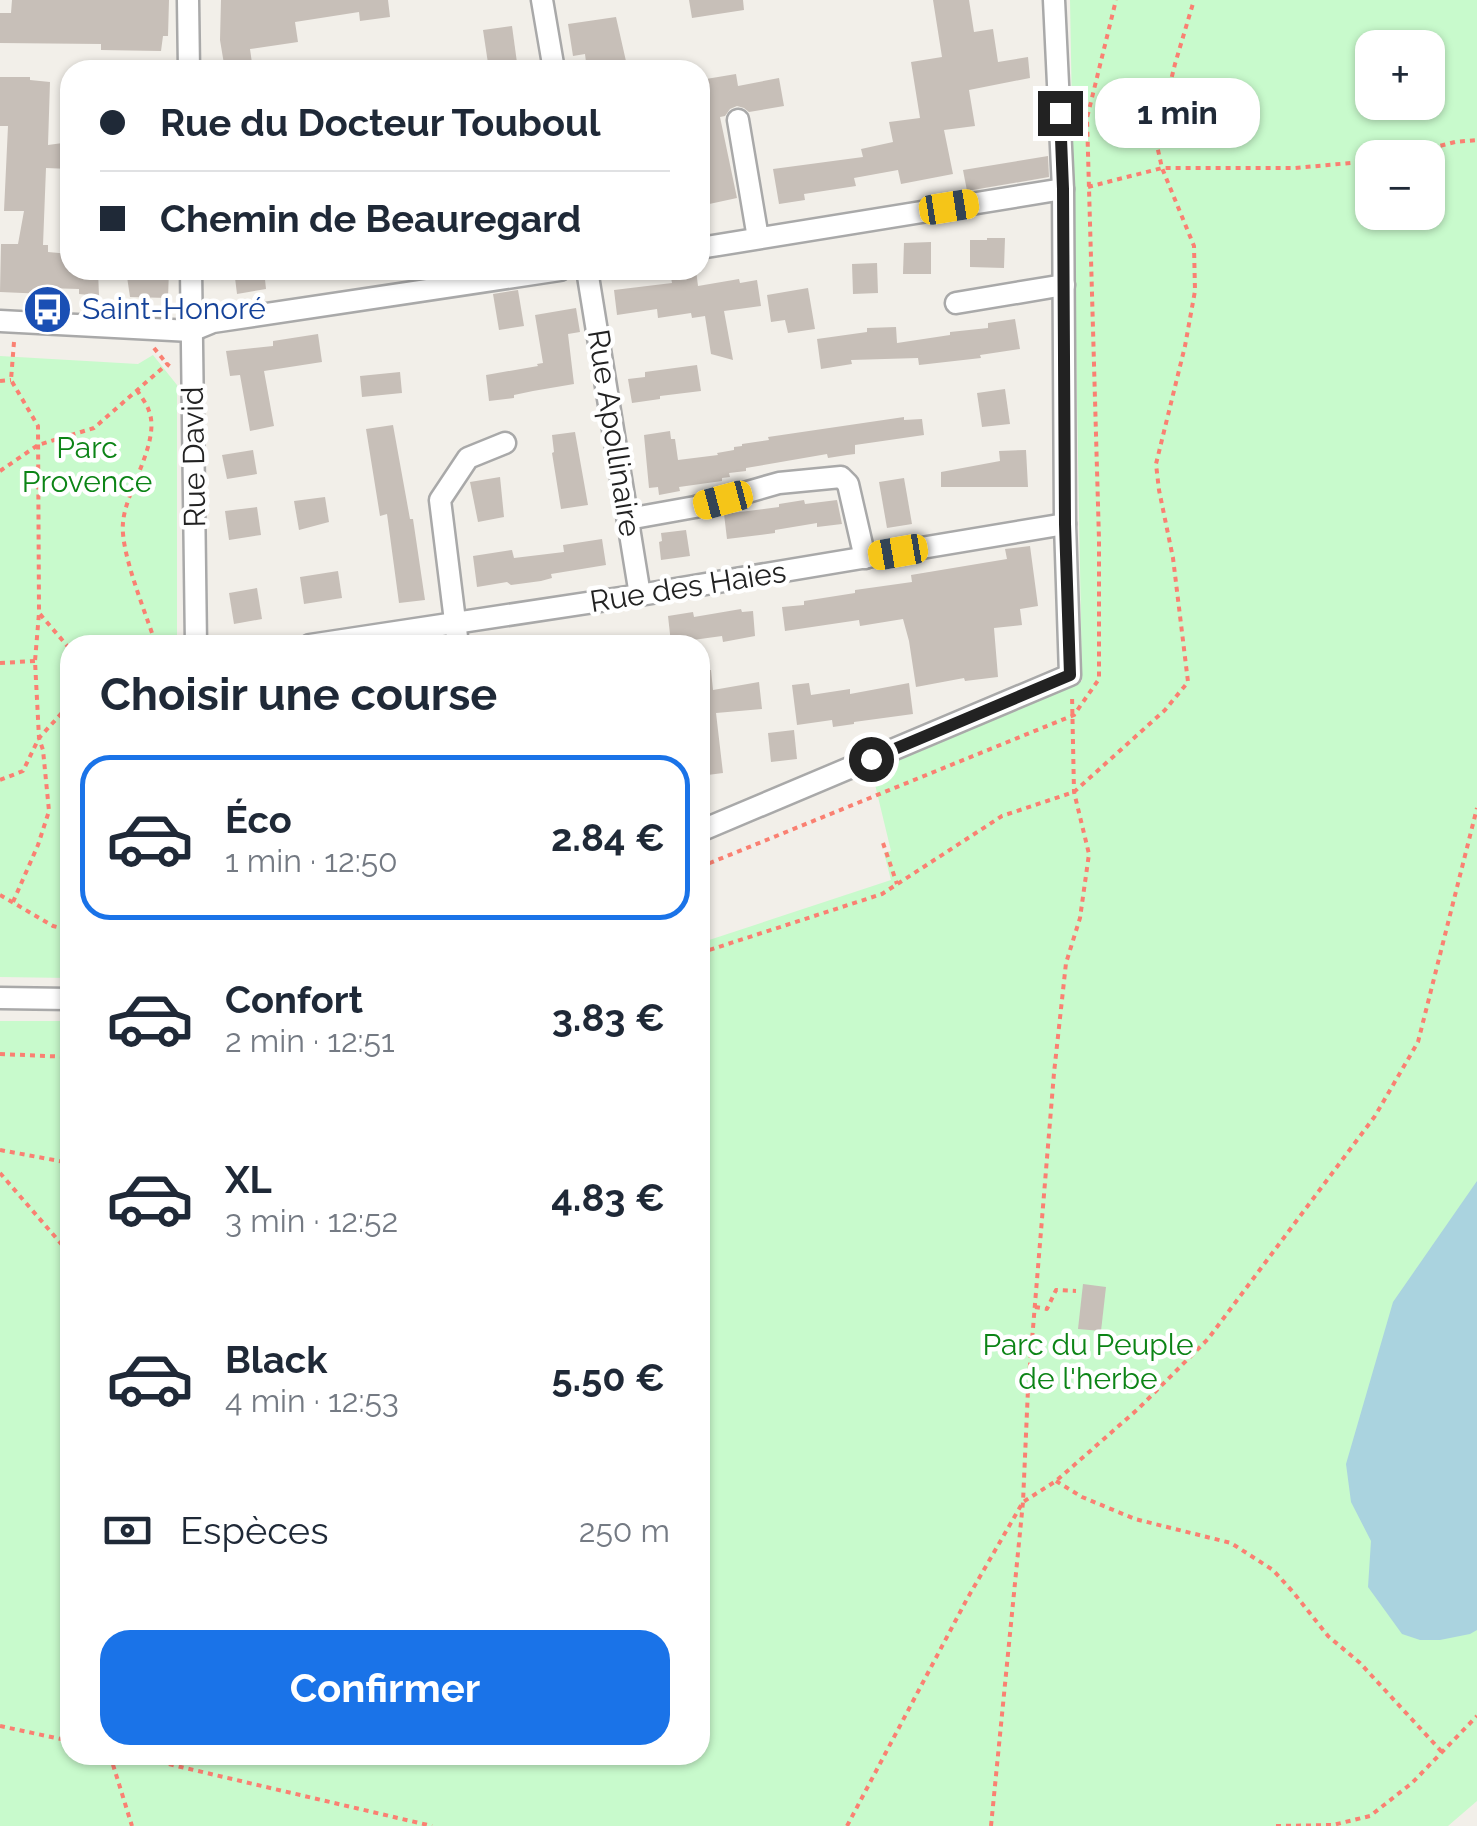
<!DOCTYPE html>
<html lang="fr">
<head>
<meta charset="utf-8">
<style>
  :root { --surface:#fff; --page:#f2f2f3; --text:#1f2937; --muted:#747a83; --line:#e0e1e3; --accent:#1a73e8 }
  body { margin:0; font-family:Raleway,sans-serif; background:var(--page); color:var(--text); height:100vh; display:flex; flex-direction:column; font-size:38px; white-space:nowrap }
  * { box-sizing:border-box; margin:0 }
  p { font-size:32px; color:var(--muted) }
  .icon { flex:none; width:55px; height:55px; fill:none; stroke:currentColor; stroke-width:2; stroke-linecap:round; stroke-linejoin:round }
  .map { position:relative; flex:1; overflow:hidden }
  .details { position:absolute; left:60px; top:635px; width:650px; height:1130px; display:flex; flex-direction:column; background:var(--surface); border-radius:30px; box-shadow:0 2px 8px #0004 }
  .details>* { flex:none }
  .top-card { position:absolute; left:60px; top:60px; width:650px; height:220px; border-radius:30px; box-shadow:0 2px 8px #0004; display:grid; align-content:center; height:220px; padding:0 40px; background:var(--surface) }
  .controls { position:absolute; left:1355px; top:30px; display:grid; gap:20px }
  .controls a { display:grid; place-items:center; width:90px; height:90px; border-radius:20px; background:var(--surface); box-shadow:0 2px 8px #0004; font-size:50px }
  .end { position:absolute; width:45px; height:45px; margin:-22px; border:12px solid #222; background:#fff; box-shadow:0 0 0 5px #fff }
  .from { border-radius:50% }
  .bubble { position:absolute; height:70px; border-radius:30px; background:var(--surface); box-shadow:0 2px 8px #0004; font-size:32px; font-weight:700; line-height:70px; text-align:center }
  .car { position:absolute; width:30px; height:60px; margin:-30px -15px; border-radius:12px; box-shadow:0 0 8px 2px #0007; background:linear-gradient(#f5c518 24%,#345 0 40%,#f5c518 0 76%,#345 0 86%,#f5c518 0) }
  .top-card b { display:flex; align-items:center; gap:35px; height:95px; font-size:38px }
  .top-card b+b { border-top:2px solid var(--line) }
  .top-card i { width:25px; height:25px; background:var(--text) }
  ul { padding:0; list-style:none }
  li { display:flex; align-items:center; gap:30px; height:165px; margin:0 20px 15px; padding:0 20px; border:5px solid transparent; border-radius:30px }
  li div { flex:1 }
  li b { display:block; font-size:38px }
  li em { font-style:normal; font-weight:700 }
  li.on { border-color:var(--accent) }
  li>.icon { width:90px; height:90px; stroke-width:1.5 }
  h2 { padding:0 40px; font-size:45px; line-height:120px }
  .pay { display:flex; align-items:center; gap:25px; height:110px; padding:0 40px; font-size:38px }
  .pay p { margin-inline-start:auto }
  .button { display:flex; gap:20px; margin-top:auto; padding:20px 40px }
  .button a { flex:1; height:115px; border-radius:30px; background:var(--accent); color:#fff; font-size:40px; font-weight:700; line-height:115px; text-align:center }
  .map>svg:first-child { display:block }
</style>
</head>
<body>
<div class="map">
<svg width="1477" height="1826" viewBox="0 0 1477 1826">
  <rect width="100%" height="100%" fill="#f2efe9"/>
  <g fill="#c8facc" fill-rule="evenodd">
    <path d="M1070,0H1477V1801L1448,1826H0V1021H70V1755H700V943L891,880L884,853L891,851L872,772L1082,681ZM1372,48H1428V102H1372ZM1372,158H1428V212H1372Z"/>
    <path d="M153,355L177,385V645H70V978L0,977V356L138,364Z"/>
  </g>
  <path fill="#aad3df" d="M1477,1181V1630L1470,1634L1440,1640H1420L1402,1634L1368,1587L1371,1541L1351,1502L1346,1464L1393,1302Z"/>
  <g fill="#c7bfb8">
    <path d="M12,0H169L168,36H163L161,51L101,50V44L0,43V13H11Z"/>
    <path d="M221,0H388L390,17L360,21L359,12L295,22L298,42L250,49L253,70H225L220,40Z"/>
    <path d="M689,0H743L744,10L692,18Z"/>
    <path d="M933,0H969L974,32L993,29L998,62L1028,57L1030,78L969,90L975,126L944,130L953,174L901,184L898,170L854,178L856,186L804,194L805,200L779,204L773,169L863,157L861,149L893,142L889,122L920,118L911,62L942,57Z"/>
    <path d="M616,17L628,70H587L585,54L573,56L568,24Z"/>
    <path d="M512,26L518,70H489L483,30Z"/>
    <path d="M736,74L738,86L779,78L784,106L749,112L744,108L737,106L730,109L725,116L720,117L737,198L700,206V80Z"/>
    <path d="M0,77H30V80L50,82L48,145L70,142V169L46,168L43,245H48V252L70,254V270H98L99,296L79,294V289L46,288V294L0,292L1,244H18L24,211H4L8,126H0Z"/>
    <path d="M1048,156L1049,177L967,191L963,170Z"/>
    <path d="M987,238H1005L1004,268L970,267V240H987Z"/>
    <path d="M931,242V274H903L904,243Z"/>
    <path d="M877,263L878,293L853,294L852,264Z"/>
    <path d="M126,270H169L168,298L130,297Z"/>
    <path d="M234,270H264L266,289L237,294Z"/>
    <path d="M683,270H696L698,286L739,279L740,283L757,280L761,306L724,311L733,360L711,354L705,316L692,318L691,313L658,318L657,309L617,315L614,290L672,283L670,272Z"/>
    <path d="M808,288L815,329L788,333L785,320L771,322L767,295Z"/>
    <path d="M518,290L524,326L499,330L493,294Z"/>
    <path d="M576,308L580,332L568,334L574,384L533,391L514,395V398L489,401L486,375L538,366L537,364L543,363L535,315Z"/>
    <path d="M1015,319L1020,349L980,355L981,358L919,365L918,358L851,360L852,364L821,369L817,339L867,332V328L896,327L897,343L950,335V332L988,328V323Z"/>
    <path d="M318,334L322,362L264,371L274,426L250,431L240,375L230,376L226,351L273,346V341Z"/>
    <path d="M697,365L701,391L660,396V399L632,403L628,379L645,377V372Z"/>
    <path d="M400,372L402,393L362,397L360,376Z"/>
    <path d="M1005,389L1010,424L982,427L977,393Z"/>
    <path d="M904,417V420L922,419L924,435L855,445V454L847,455L828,458L827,454L746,468V471L729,473L730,477L722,478V481L679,487L680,491L659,495L658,487L649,488L644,435L670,431L671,439H675L678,460L718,455L717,453L734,450V447L742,446V444L769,440L768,437Z"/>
    <path d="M393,425L410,519H413L425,600L399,603L387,514L380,516L366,429Z"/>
    <path d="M575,432L588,505L561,509L552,453L554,452L552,435Z"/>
    <path d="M253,450L257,474L227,479L222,455Z"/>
    <path d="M1026,450L1028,487H941V472L1000,461L999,451Z"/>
    <path d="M500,477L504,517L478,522L470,482Z"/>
    <path d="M904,478L912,524L887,528L879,482Z"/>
    <path d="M325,497L329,522L299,530L294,501Z"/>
    <path d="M804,500L805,504L837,500L842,524L817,527V523L775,530V533L727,539L724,514L779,507V504Z"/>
    <path d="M257,507L261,535L229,540L225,511Z"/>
    <path d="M686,530L690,556L661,560L659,542L662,541L661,533Z"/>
    <path d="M602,539L606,565L551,574L552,578L541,581L511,585L507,582L477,587L473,556L512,550L514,558L564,552L563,545Z"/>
    <path d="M1030,546L1038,606L1020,609L1022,625L994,628L998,677L965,681L964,678L916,687L909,641L903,619L860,626L859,620L785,631L782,607L804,605V601L855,593V590L912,582L911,575L1007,559L1005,549Z"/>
    <path d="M338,571L342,598L304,604L300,577Z"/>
    <path d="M257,588L262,619L234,624L229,593Z"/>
    <path d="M741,609L742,612L753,611L755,636L723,642L722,636L671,643L668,616L693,612L694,617Z"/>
    <path d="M700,670H711L713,690L759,682L762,709L716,713L723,773L700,776Z"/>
    <path d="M809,683L811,695L850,689V694L909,683L913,714L854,722V724L833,727L832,720L797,725L792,685Z"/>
    <path d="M794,730L797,759L771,762L768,733Z"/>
    <path d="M1083,1284L1106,1287L1101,1331L1078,1329Z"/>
  </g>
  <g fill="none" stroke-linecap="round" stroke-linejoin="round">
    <defs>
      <g id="minor">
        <path d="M188,0L189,70"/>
        <path d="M542,0L554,70"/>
        <path d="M738,120L758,238"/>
        <path d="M700,248L1063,189"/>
        <path d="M191,270L196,645"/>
        <path d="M587,270L640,595"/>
        <path d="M956,303L1064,285"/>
        <path d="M0,321L191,331L213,322L560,270"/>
        <path d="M628,519L695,507L779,483L841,477L848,484L865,558"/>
        <path d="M310,645L640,595L1065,524"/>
        <path d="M458,645L440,500L468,458L505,443"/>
        <path d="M700,831L1070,675L1065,524L1063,189L1054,0"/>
        <path d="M0,998L70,999"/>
      </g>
    </defs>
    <use href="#minor" stroke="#a9a9a9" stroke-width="25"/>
    <g stroke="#fa8072" stroke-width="4" stroke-dasharray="5 5" stroke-linecap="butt">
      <path d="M1392,158L1455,142L1477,140"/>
      <path d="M1088,187L1162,168H1295L1372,161"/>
      <path d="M14,342L11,380L38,426L39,613L70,649"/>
      <path d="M154,348L167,364"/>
      <path d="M0,381L11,380"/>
      <path d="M137,390C141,397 147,404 149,411C161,442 125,491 123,523C120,550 144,609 153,636V645"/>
      <path d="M0,471L38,445L94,428L167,364L173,369"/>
      <path d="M0,663L35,661"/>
      <path d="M0,780L23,771L39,738L70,704"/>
      <path d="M883,843L897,884"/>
      <path d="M700,867L1074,715L1099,679V540L1087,118L1116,0"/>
      <path d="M0,895L53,926L70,930"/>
      <path d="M13,902L38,845L49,811L43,750L39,738L35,661L39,613"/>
      <path d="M700,953L882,894L1002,816L1074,792L1165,710L1188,682L1173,558L1159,490L1156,464L1185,346L1195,291L1194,246L1162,168L1156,141L1175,64L1194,0"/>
      <path d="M0,1054L70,1057"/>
      <path d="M0,1150L70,1163"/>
      <path d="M0,1173L70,1254"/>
      <path d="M1035,1307L1047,1309L1056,1290L1076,1291"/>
      <path d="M1056,1481L1082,1497L1135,1519L1231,1543L1273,1570L1293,1592L1328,1636L1360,1663L1442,1752"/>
      <path d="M70,1601L65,1632L70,1647"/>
      <path d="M0,1726L70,1741"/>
      <path d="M110,1755L132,1826"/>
      <path d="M130,1755L432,1826"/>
      <path d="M847,1826L967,1599L1023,1502L1056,1481L1138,1409L1208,1339L1375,1116L1418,1042L1477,808"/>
      <path d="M991,1826L1023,1502L1028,1389L1054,1073L1066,963L1080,918L1089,854L1074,792L1072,694"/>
      <path d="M1276,1826L1333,1825L1370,1816L1412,1783L1477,1716"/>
    </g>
    <use href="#minor" stroke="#fff" stroke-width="20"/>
  </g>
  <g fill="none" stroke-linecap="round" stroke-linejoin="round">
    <path stroke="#222" stroke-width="12" d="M871,759L1070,675L1065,524L1063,189L1060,113"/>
  </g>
  <defs>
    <symbol id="bus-disc" viewBox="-11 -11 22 22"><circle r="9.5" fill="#1a4fb4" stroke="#fff"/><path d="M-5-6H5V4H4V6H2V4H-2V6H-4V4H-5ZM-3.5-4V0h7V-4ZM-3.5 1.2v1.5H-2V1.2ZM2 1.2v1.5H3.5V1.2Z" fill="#fff"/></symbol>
  </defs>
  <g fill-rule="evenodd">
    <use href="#bus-disc" x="20" y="282" width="55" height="55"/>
  </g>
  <g text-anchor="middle" stroke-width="9" stroke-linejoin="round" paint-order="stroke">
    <g font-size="30" fill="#164399" stroke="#fff" text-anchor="start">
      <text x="82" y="319">Saint-Honoré</text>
    </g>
    <g font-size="30" fill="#222" stroke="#fff">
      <text transform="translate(614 433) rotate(81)" y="10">Rue Apollinaire</text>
      <text transform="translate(194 457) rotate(-91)" y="10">Rue David</text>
      <text transform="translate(688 587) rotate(-9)" y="10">Rue des Haies</text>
    </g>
    <g font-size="30" fill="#0c8416" stroke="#fff">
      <text x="87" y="458">Parc<tspan x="87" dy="34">Provence</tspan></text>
      <text x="1088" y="1355">Parc du Peuple<tspan x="1088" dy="34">de l'herbe</tspan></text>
    </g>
  </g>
</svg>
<div class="controls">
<a>+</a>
<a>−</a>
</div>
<i class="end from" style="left:871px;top:759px"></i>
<i class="end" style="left:1060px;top:113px"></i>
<div class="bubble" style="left:1095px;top:78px;width:165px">1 min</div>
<i class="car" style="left:949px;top:207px;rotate:81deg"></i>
<i class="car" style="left:723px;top:500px;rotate:255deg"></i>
<i class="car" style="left:898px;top:552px;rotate:260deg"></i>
<div class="top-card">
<b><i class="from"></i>Rue du Docteur Touboul</b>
<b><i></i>Chemin de Beauregard</b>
</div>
<section class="details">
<h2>Choisir une course</h2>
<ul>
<li class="on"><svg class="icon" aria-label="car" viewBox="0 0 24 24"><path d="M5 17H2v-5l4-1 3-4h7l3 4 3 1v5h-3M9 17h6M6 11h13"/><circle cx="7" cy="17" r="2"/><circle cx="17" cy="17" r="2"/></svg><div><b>Éco</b><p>1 min · 12:50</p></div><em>2.84 €</em></li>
<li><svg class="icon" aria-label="car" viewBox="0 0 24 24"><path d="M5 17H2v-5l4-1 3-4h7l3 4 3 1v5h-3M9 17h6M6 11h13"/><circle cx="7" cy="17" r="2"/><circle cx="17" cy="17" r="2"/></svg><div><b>Confort</b><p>2 min · 12:51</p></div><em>3.83 €</em></li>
<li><svg class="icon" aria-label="car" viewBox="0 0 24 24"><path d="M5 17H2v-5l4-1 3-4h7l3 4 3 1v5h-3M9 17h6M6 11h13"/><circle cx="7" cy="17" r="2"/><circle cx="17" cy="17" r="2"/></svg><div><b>XL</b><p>3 min · 12:52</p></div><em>4.83 €</em></li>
<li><svg class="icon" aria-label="car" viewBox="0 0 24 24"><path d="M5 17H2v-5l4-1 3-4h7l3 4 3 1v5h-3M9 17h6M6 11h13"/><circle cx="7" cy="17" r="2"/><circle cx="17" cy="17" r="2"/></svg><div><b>Black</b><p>4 min · 12:53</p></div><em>5.50 €</em></li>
</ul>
<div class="pay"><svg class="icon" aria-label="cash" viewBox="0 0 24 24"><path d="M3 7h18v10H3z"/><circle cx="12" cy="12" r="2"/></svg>Espèces<p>250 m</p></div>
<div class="button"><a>Confirmer</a></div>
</section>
</div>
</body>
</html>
